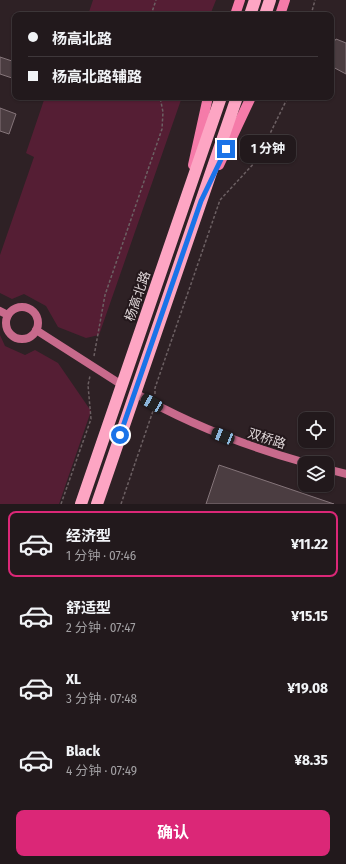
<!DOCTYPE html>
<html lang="zh">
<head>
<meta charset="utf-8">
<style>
  :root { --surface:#22191c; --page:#2a2225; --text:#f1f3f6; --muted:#a2a0a3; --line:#3f383b; --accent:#db2777 }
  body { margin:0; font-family:"Fira Sans Condensed","Noto Sans SC",sans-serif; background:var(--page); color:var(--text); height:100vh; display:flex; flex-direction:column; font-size:15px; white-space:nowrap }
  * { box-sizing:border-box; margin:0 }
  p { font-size:13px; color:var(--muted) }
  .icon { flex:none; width:22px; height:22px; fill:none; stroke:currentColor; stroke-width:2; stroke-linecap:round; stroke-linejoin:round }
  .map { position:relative; height:504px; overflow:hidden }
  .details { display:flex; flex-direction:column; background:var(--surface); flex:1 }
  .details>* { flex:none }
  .guide { position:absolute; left:12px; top:12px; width:322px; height:88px; border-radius:8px; box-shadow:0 1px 3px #0004,0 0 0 1px var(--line); display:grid; align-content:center; height:88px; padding:0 16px; background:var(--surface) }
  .controls { position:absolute; left:298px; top:412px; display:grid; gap:8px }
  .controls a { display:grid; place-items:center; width:36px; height:36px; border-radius:8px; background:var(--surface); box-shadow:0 1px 3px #0004,0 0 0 1px var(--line); font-size:20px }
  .end { position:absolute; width:18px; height:18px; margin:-9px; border:5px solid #1a73e8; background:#fff; box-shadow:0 0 0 2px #fff }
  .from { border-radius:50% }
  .bubble { position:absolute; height:28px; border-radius:8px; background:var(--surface); box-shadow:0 1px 3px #0004,0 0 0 1px var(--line); font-size:13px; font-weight:700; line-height:28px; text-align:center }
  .car { position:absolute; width:12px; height:24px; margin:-12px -6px; border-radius:5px; box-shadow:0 0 3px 1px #0007; background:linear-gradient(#222 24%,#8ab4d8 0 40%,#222 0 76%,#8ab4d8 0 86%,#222 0) }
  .guide b { display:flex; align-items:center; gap:14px; height:38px; font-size:15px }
  .guide b+b { border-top:1px solid var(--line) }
  .guide i { width:10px; height:10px; background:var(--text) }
  ul { padding:7px 0 0; list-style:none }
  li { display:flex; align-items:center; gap:12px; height:66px; margin:0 8px 6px; padding:0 8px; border:2px solid transparent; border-radius:8px }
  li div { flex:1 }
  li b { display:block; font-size:15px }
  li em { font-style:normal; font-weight:700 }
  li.active { border-color:var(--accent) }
  li>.icon { width:36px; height:36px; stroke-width:1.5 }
  .action { display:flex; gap:8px; margin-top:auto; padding:8px 16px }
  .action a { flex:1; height:46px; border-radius:8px; background:var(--accent); color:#fff; font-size:16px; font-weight:700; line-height:46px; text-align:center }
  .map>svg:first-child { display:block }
</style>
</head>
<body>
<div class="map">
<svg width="346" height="504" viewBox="0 0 346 504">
  <rect width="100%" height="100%" fill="#2e2125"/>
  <g fill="#551e34">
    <path d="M93,0H216L210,15H60L61,13L88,15Z"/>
    <path d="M45,97H182L99,335L86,338L58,327L46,306L24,294L12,299L0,293V255L34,157L26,153Z"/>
    <path d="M0,335L5,346L25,355L35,350L58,363L91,411L59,504H0Z"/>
  </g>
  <g fill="#4b3d41" stroke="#85757a">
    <path d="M336,39L346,43V74L331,66V46Z"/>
    <path d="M0,57L15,62V79L0,74Z"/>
    <path d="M0,108L16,114L9,134L0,131Z"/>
    <path d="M219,465L334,504H206Z"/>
  </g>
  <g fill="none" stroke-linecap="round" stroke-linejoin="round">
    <g stroke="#6c6063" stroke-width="1.5" stroke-dasharray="3 2" stroke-linecap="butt">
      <path d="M151,15L156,0"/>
      <path d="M311,15L315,0"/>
      <path d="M94,356L105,295L162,129L163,112L160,97"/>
      <path d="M155,394V388L220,200L257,160L288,97"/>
      <path d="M61,504L91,419L88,385L90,376"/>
      <path d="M121,504L153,411"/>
    </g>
    <g stroke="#c86a8c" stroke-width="8">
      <circle cx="22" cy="323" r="16"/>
      <path d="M0,311L8,315"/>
      <path d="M36,330L122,385"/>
      <path d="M135,393C188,424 246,446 306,463"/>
      <path d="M327,469L346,474"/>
    </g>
    <g stroke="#f57ba9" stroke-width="10">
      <path d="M235,15L240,0"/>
      <path d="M280,15L285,0"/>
      <path d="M193,165L208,97"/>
      <path d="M219,165L251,97"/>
    </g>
    <g stroke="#fda5c3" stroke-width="12">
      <path d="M250,15L255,0"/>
      <path d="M265,15L270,0"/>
      <path d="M81,504L221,97"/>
      <path d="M97,504L237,97"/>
    </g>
  </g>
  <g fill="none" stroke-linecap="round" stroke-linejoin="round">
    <path stroke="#1a73e8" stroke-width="5" d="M120,435L201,201L226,149"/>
  </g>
  <g text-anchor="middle" stroke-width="4" stroke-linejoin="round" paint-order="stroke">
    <g font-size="13" fill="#ded5d7" stroke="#24181c">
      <text transform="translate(137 296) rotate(-71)" y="5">杨高北路</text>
      <text transform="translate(267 438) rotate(18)" y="5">双桥路</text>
    </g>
  </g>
</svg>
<div class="controls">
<a><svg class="icon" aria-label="locate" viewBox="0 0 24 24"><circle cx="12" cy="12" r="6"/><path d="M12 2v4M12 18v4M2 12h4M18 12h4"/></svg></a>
<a><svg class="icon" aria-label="layers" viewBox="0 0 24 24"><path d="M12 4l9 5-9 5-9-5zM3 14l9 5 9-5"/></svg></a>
</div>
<i class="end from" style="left:120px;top:435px"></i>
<i class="end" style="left:226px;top:149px"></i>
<div class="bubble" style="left:240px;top:135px;width:56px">1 分钟</div>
<i class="car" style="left:152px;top:403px;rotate:300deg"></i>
<i class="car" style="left:223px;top:436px;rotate:292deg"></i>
<div class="guide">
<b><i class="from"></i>杨高北路</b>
<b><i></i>杨高北路辅路</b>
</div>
</div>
<section class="details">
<ul>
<li class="active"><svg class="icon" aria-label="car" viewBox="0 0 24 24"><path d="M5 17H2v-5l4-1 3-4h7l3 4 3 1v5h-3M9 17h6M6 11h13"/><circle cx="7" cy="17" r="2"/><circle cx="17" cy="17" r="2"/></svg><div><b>经济型</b><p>1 分钟 · 07:46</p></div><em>¥11.22</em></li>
<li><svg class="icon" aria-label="car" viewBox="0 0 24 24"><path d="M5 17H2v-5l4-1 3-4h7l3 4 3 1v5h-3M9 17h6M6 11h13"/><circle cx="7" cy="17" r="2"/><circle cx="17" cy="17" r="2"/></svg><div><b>舒适型</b><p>2 分钟 · 07:47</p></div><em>¥15.15</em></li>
<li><svg class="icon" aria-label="car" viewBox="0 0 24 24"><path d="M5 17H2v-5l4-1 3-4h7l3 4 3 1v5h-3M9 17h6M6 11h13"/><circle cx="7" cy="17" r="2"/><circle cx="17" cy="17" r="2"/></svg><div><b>XL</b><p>3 分钟 · 07:48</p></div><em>¥19.08</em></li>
<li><svg class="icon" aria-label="car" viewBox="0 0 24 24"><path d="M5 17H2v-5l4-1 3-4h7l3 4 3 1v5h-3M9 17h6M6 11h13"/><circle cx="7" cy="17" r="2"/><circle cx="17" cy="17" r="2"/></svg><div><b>Black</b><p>4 分钟 · 07:49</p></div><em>¥8.35</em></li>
</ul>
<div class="action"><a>确认</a></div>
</section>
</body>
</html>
